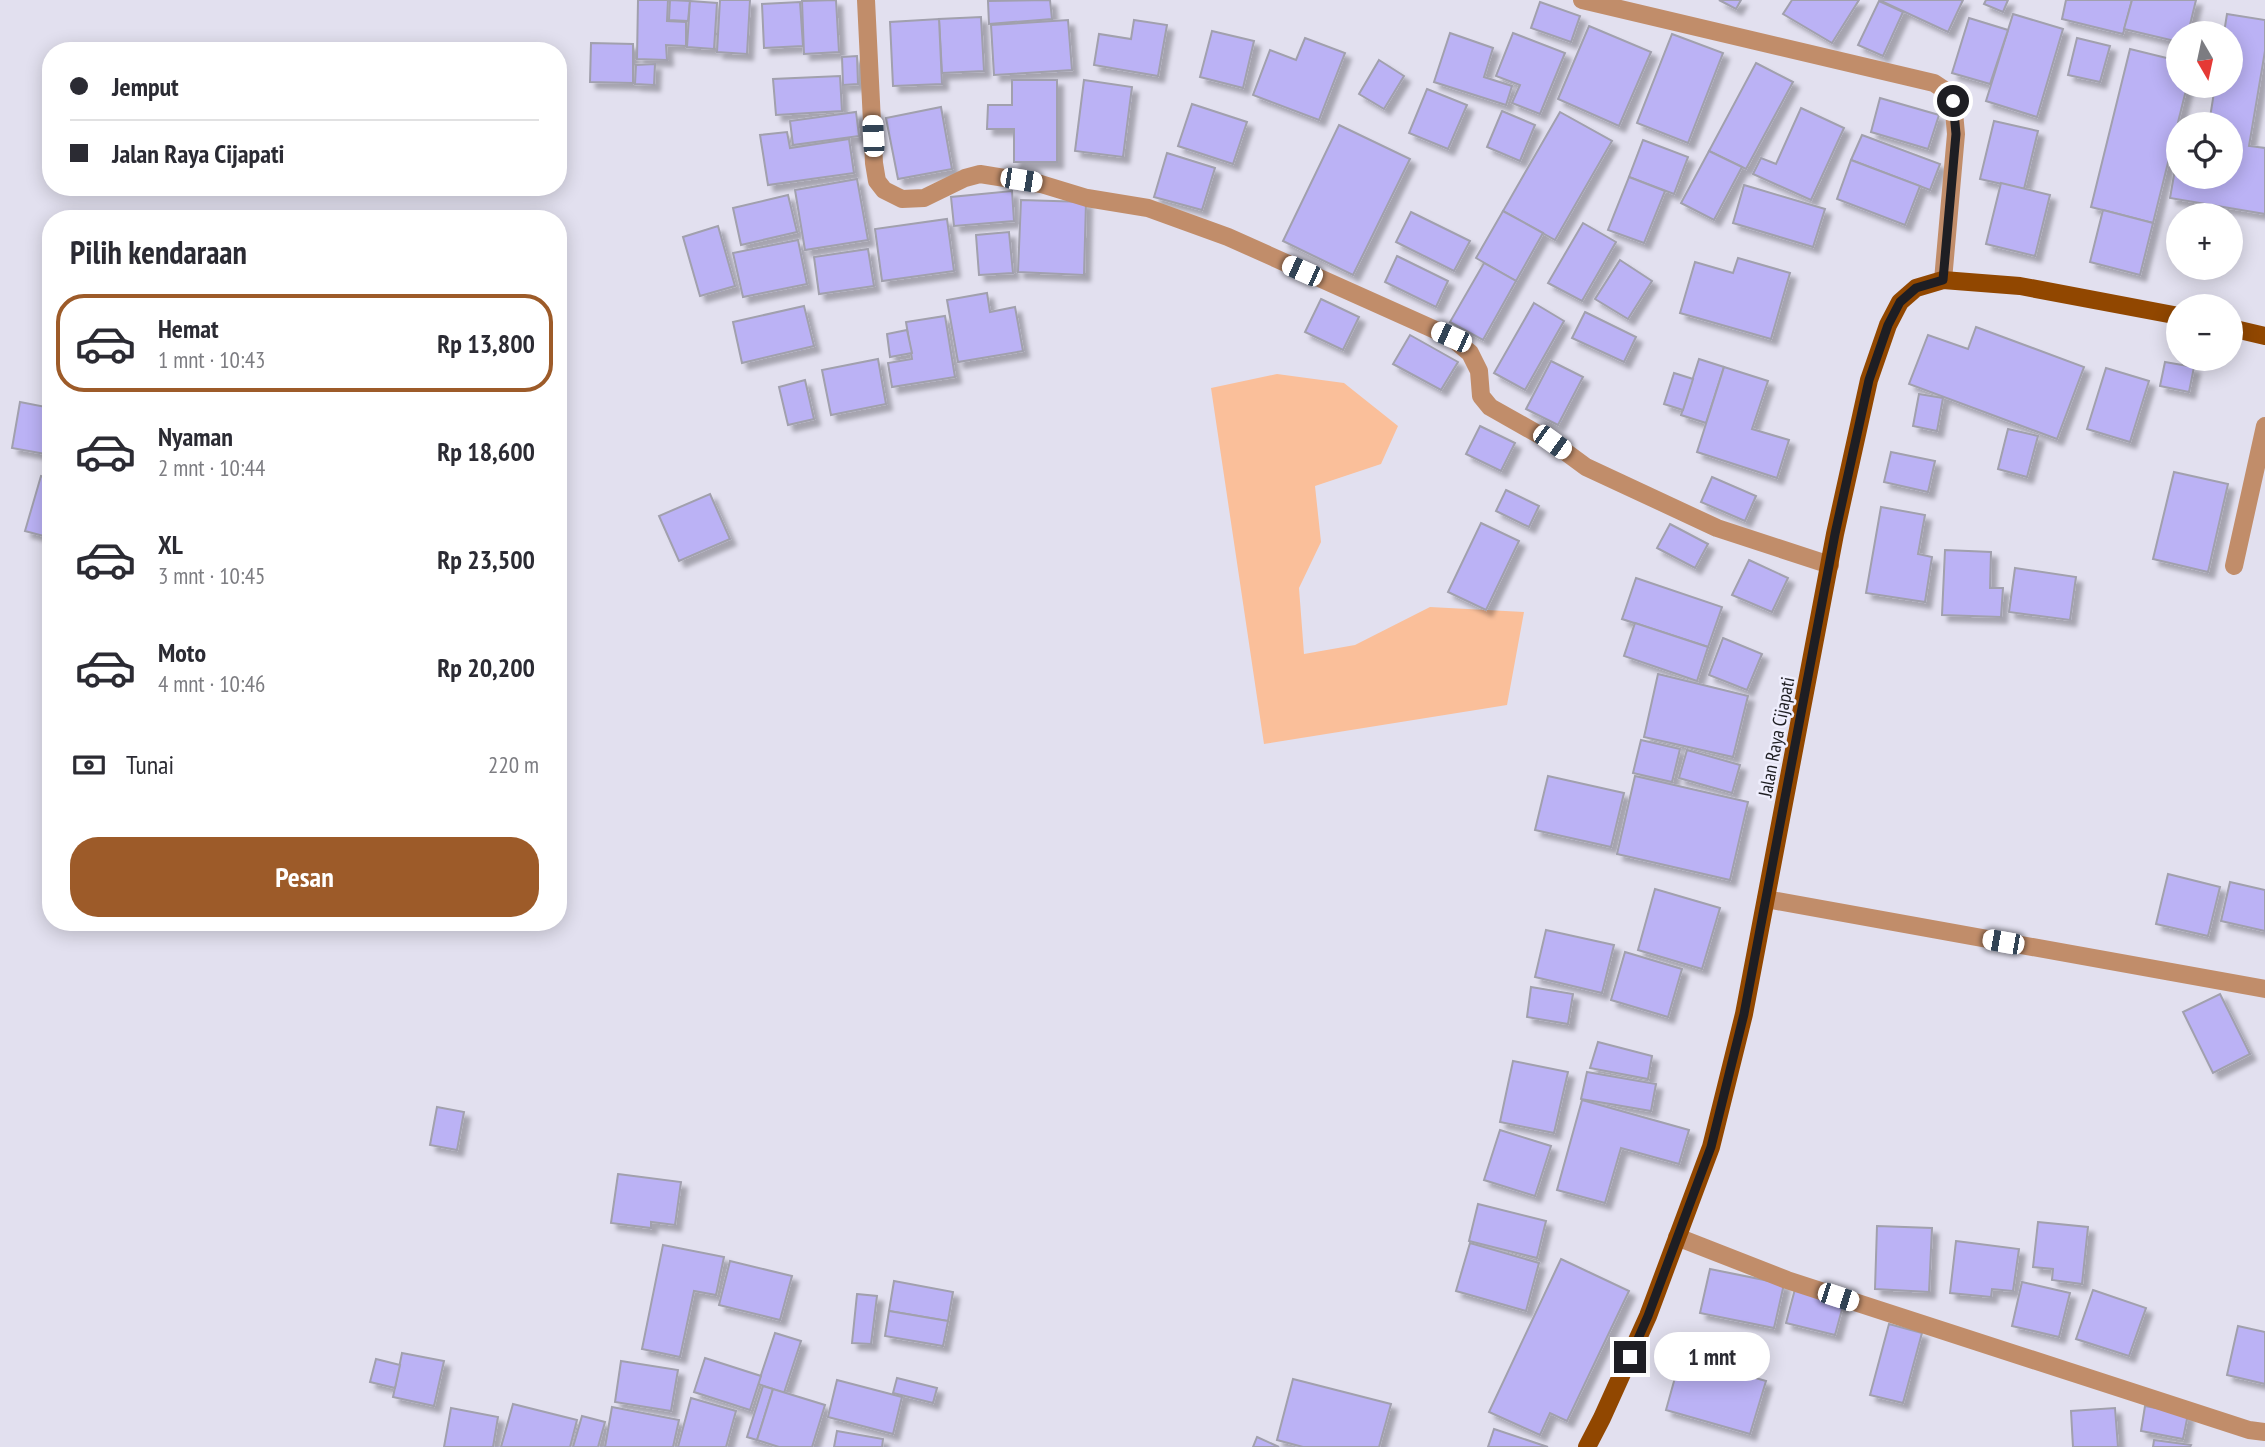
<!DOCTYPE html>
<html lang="id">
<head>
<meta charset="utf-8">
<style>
  :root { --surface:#fff; --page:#f7f7f7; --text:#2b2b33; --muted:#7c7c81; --line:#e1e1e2; --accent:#9d5b29 }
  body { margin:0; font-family:"PT Sans Narrow",sans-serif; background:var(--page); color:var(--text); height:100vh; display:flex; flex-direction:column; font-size:26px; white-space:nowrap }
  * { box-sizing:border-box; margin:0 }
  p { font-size:23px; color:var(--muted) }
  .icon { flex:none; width:38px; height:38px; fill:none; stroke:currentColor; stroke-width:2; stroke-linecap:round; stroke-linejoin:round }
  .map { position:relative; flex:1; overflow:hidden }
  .drawer { position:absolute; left:42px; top:210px; width:525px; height:721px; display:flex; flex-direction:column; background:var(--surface); border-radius:28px; box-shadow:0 4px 18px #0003 }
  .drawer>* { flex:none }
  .top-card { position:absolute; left:42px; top:42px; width:525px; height:154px; border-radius:28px; box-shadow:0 4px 18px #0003; display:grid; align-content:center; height:154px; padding:0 28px; background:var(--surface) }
  .needle { width:46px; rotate:171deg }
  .tools { position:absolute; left:2166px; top:21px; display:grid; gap:14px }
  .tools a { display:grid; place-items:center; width:77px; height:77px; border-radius:50%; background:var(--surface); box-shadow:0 4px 18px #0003; font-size:35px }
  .end { position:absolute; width:32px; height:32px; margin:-16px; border:9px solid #1e1e23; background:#fff; box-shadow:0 0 0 4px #fff }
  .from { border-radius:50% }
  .bubble { position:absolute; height:49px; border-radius:24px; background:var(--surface); box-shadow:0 4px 18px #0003; font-size:23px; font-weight:700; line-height:49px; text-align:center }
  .car { position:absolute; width:21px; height:42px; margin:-21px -10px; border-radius:9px; box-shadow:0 0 5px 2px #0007; background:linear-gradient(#fff 24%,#345 0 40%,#fff 0 76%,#345 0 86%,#fff 0) }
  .top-card b { display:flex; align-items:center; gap:24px; height:66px; font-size:26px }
  .top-card b+b { border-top:2px solid var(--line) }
  .top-card i { width:18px; height:18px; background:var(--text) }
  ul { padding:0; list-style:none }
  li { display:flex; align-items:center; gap:21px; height:98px; margin:0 14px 10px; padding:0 14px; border:4px solid transparent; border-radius:28px }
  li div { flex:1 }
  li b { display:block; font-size:26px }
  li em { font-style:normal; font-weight:700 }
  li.on { border-color:var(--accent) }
  li>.icon { width:63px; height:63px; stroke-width:1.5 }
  h2 { padding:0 28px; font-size:32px; line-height:84px }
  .pay { display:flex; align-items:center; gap:18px; height:77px; padding:0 28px; font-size:26px }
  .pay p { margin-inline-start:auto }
  .cta { display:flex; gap:14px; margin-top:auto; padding:14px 28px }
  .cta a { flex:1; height:80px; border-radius:28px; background:var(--accent); color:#fff; font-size:28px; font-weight:700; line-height:80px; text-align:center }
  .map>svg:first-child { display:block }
</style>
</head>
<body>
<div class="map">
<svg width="2265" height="1447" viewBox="0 0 2265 1447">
  <defs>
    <filter id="shadow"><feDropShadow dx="6" dy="6" stdDeviation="2" flood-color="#0004"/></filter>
  </defs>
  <rect width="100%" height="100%" fill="#e2e0ef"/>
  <path fill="#fabf9a" d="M1277,374L1344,383L1398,426L1381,464L1315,486L1321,542L1299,588L1304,654L1355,645L1430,607L1524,612L1507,705L1264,744L1211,388Z"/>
  <g fill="#bbb2f5" stroke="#a1a0ad" stroke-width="2" filter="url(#shadow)">
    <path d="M638,0H668L667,21L686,22V46L666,45L667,60L637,59Z"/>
    <path d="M670,0L690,1L688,21L669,20Z"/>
    <path d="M720,0H750L747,54L717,52Z"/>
    <path d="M836,0L839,52L804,54L802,1Z"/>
    <path d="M1050,0L1052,19L989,24L988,1Z"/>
    <path d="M1719,0H1741L1736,9Z"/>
    <path d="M1792,0H1859L1832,43L1783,14Z"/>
    <path d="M1879,0H1963L1948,32Z"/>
    <path d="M1986,0H2008L2003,12L1984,4Z"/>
    <path d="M2066,0H2132L2123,34L2062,19Z"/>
    <path d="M2132,0H2196L2188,33H2179V42L2124,29Z"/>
    <path d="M690,1L717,3L714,49L687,47Z"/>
    <path d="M1879,1L1903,12L1883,56L1858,45Z"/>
    <path d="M800,2L803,46L764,48L762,4Z"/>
    <path d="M1540,2L1580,16L1571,42L1531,28Z"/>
    <path d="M2013,14L2063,29L2037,117L1986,101Z"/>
    <path d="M2227,14L2265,20V51L2249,146L2265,148V214L2170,198L2179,146V177H2231V124H2209L2215,86H2231V33H2224Z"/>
    <path d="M981,17L984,71L942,73L939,19Z"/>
    <path d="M1969,18L2008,30L1990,84L1952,73Z"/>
    <path d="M939,19L942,84L893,86L890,22Z"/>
    <path d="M1068,20L1072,70L994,75L991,25Z"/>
    <path d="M1134,20L1167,25L1158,76L1094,65L1099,34L1131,39Z"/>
    <path d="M1589,26L1651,52L1619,126L1558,99Z"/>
    <path d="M1212,31L1254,41L1243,88L1200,77Z"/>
    <path d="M1450,33L1493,48L1484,77L1512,86L1506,105L1434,82Z"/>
    <path d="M1513,33L1565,53L1540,114L1512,103L1520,85L1496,76Z"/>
    <path d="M1672,34L1723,53L1688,143L1637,123Z"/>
    <path d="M1305,38L1345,53L1319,120L1253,95L1270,50L1296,60Z"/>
    <path d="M2077,38L2110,46L2100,82L2068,75Z"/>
    <path d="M591,43L633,44V83L590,82Z"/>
    <path d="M2130,49L2179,61V86H2187L2153,223L2091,207Z"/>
    <path d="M857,56L858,84L843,85L842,57Z"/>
    <path d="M1379,60L1404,76L1384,109L1359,94Z"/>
    <path d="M1756,63L1793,82L1746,169L1709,151Z"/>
    <path d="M655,64L654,85L635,84L636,65Z"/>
    <path d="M840,76L842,111L776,115L773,79Z"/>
    <path d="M1012,80H1057V162H1014V129H987L988,105H1012Z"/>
    <path d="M1084,80L1132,87L1123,157L1075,151Z"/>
    <path d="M1427,89L1467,105L1448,149L1409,133Z"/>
    <path d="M1880,98L1939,115L1928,149L1871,132Z"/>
    <path d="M1192,104L1247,122L1233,164L1178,146Z"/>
    <path d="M941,107L952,169L898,179L886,118Z"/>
    <path d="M1801,108L1844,128L1811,200L1753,174L1761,158L1776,164Z"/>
    <path d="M1502,111L1535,125L1520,161L1487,147Z"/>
    <path d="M856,112L859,136L793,145L790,121Z"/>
    <path d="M1560,112L1612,141L1555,240L1503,211Z"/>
    <path d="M1994,121L2038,131L2024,189L1980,179Z"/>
    <path d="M1339,125L1410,159L1353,275L1283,241Z"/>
    <path d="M787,132L790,148L849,139L854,173L768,185L760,135Z"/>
    <path d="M1862,135L1940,164L1930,190L1851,160Z"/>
    <path d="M1643,140L1688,157L1674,194L1629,177Z"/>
    <path d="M1709,151L1742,167L1714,220L1681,203Z"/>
    <path d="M1167,153L1215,168L1202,210L1154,197Z"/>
    <path d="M1851,160L1920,186L1905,225L1837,199Z"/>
    <path d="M1629,177L1665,191L1644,243L1608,230Z"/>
    <path d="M857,179L868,240L805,250L795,190Z"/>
    <path d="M2001,183L2050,195L2035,256L1986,244Z"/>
    <path d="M1744,185L1825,209L1813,247L1733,223Z"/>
    <path d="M1012,191L1014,221L954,226L951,197Z"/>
    <path d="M788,195L797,232L741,245L733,208Z"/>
    <path d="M1021,200L1086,202L1084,275L1018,272Z"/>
    <path d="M2103,210L2153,223L2140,275L2090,262Z"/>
    <path d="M1503,211L1543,233L1516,281L1476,258Z"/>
    <path d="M1411,212L1470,241L1454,271L1396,242Z"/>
    <path d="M947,219L954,271L882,281L875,229Z"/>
    <path d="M1583,223L1616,242L1582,301L1548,283Z"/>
    <path d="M718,226L735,286L700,296L683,237Z"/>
    <path d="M1009,232L1013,273L979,275L976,235Z"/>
    <path d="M798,240L807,284L743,297L733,253Z"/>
    <path d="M868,249L874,286L819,294L814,257Z"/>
    <path d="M1397,256L1448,281L1436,307L1385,282Z"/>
    <path d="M1738,258L1790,273L1771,339L1680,313L1695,262L1733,273Z"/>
    <path d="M1620,260L1652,281L1628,319L1595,299Z"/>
    <path d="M1484,263L1516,281L1483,340L1450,322Z"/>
    <path d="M987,293L990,312L1015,307L1023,351L958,362L947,300Z"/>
    <path d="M1321,299L1359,317L1343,350L1305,332Z"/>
    <path d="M1534,303L1564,321L1525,390L1494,373Z"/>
    <path d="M804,306L814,346L742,363L733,322Z"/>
    <path d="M1585,312L1636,337L1624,362L1572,338Z"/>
    <path d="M945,316L955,377L892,387L888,363L912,359L906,322Z"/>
    <path d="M1976,327L2084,367L2057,439L1909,384L1928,335L1968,349Z"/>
    <path d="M907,330L912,353L890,357L887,334Z"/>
    <path d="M1410,335L1458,362L1441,390L1393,364Z"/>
    <path d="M878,359L886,404L831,415L822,370Z"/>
    <path d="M1699,359L1724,367L1706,423L1681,415Z"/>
    <path d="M1551,361L1583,377L1558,425L1526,409Z"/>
    <path d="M2165,362L2194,367L2189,392L2160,386Z"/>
    <path d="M1724,367L1768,381L1752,429L1789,440L1777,478L1697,452Z"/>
    <path d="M2106,368L2149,381L2130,442L2087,429Z"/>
    <path d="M1674,373L1693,379L1683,410L1664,404Z"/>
    <path d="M805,380L814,419L788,425L779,387Z"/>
    <path d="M1919,394L1943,398L1937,431L1913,426Z"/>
    <path d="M20,402L51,408V455L12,448Z"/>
    <path d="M1480,426L1515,443L1501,471L1466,454Z"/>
    <path d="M2008,429L2038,436L2027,477L1998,469Z"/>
    <path d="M1891,452L1935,461L1928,492L1884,482Z"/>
    <path d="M2174,472L2228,484L2208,572L2153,559Z"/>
    <path d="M41,476L51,479V538L25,531Z"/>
    <path d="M1712,477L1756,496L1745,521L1701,502Z"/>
    <path d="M1506,490L1539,506L1529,527L1496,511Z"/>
    <path d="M710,494L730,539L679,561L659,516Z"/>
    <path d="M1881,507L1925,515L1918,554L1932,557L1925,602L1866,593Z"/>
    <path d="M1481,523L1519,541L1486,610L1448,592Z"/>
    <path d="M1670,524L1708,544L1695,568L1657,548Z"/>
    <path d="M1945,550L1991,552L1990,588H2003L2001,617L1942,615Z"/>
    <path d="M1749,560L1788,578L1772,612L1732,595Z"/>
    <path d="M2015,568L2076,577L2070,620L2009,612Z"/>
    <path d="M1636,578L1722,607L1708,647L1622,619Z"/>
    <path d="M1635,623L1708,647L1697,681L1624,656Z"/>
    <path d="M1723,638L1762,654L1747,690L1709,675Z"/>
    <path d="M1658,674L1748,696L1733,757L1644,737Z"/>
    <path d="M1641,740L1680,749L1672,782L1633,773Z"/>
    <path d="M1687,750L1740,765L1732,793L1679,778Z"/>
    <path d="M1548,776L1624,793L1611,847L1535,830Z"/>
    <path d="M1635,776L1748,802L1730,880L1617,854Z"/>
    <path d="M2168,874L2220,887L2208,936L2156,924Z"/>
    <path d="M2230,882L2265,890V931L2221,921Z"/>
    <path d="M1655,889L1720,908L1702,969L1638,950Z"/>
    <path d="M1546,930L1614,945L1602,993L1535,977Z"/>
    <path d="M1625,952L1682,969L1668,1017L1611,1000Z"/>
    <path d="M1531,987L1573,994L1568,1024L1527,1017Z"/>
    <path d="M2220,994L2250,1054L2213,1073L2183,1012Z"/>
    <path d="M1598,1042L1652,1056L1648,1079L1590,1068Z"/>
    <path d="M1513,1061L1568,1072L1554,1133L1500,1122Z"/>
    <path d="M1587,1072L1656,1084L1651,1111L1581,1099Z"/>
    <path d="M1582,1100L1689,1130L1679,1164L1621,1148L1605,1203L1557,1190Z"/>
    <path d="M437,1107L464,1112L457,1150L430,1145Z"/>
    <path d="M1500,1130L1551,1146L1535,1196L1484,1180Z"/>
    <path d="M618,1174L681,1182L675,1225L651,1222V1228L611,1223Z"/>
    <path d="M1478,1204L1546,1221L1537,1258L1469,1241Z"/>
    <path d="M2038,1222L2088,1227L2082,1284L2052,1280L2053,1269L2033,1267Z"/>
    <path d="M1877,1226L1932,1228L1929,1292L1875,1289Z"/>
    <path d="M1956,1241L2019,1249L2013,1291L1992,1289L1991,1297L1950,1293Z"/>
    <path d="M1470,1243L1539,1263L1526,1311L1456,1291Z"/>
    <path d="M663,1245L724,1257L716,1295L694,1291L680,1357L642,1349Z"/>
    <path d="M1561,1259L1629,1291L1567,1421L1550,1413L1540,1435L1489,1412Z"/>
    <path d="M730,1261L792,1276L780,1320L719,1305Z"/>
    <path d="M1710,1269L1784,1284L1774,1328L1700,1313Z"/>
    <path d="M894,1281L953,1292L948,1321L889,1311Z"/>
    <path d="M2022,1282L2070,1293L2059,1337L2012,1326Z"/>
    <path d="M1795,1289L1844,1302L1835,1335L1786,1323Z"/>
    <path d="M2093,1290L2146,1308L2129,1356L2076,1339Z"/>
    <path d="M857,1294L877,1296L871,1344L852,1343Z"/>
    <path d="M889,1311L948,1321L943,1346L885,1336Z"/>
    <path d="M1889,1324L1922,1333L1903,1403L1870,1395Z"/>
    <path d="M2238,1326L2265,1332V1384L2227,1375Z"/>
    <path d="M775,1333L801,1341L784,1393L758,1384Z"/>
    <path d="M1683,1349L1711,1357L1709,1365L1766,1381L1750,1434L1666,1410Z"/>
    <path d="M402,1353L444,1361L434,1406L393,1397Z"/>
    <path d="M705,1358L761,1376L750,1410L694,1392Z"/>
    <path d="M376,1359L400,1365L395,1388L370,1382Z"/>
    <path d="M621,1361L678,1370L671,1411L615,1402Z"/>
    <path d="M897,1378L937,1388L933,1403L893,1393Z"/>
    <path d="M1293,1379L1391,1404L1379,1447H1303L1277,1440Z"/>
    <path d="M837,1380L902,1397L893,1434L828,1417Z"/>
    <path d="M763,1386L773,1389L757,1440L747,1437Z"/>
    <path d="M773,1389L825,1405L812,1447H779L757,1440Z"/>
    <path d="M691,1398L736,1411L726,1447H678Z"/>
    <path d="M513,1404L577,1420L570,1447H501Z"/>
    <path d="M2145,1406L2188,1414L2183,1439L2141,1431Z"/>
    <path d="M612,1407L679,1420L673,1447H605Z"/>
    <path d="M451,1408L498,1417L493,1447H444Z"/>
    <path d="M2115,1408L2118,1447H2073L2071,1411Z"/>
    <path d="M582,1416L605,1422L598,1447H573Z"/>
    <path d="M1494,1429L1548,1447H1488Z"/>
    <path d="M837,1431L883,1439L882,1447H834Z"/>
    <path d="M1257,1437L1279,1447H1253Z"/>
    <path d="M2154,1440L2191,1445L2190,1447H2153Z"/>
  </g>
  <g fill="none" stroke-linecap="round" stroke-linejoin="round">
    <g stroke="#c18d6a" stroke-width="18">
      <path d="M866,0L874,163L877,181L884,190L902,199L924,198L965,178L980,174L1041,184L1087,198L1148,208L1228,237L1451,337L1470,353L1479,371L1481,396L1490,407L1552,442L1586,467L1717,528L1830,565"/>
      <path d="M1582,0L1934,83L1946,91L1953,101L1956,134L1943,280"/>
      <path d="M2234,566L2265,426"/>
      <path d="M1766,899L2265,989"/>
      <path d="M1677,1237L1787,1280L2249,1430L2265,1432"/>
    </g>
    <g stroke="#914700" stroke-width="18">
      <path d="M2231,328L2265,336"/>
      <path d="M1587,1447L1602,1418L1648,1316L1711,1147L1744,1014L1835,534L1869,380L1888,325L1900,302L1916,288L1943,280L2020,286L2179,316"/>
    </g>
  </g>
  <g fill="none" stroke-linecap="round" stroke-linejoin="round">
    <path stroke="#1e1e23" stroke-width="9" d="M1630,1357L1648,1316L1711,1147L1744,1014L1835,534L1869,380L1888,325L1900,302L1916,288L1943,280L1956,134L1953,101"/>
  </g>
  <g text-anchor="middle" stroke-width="5" stroke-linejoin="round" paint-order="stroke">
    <g font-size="19" fill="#1e1e23" stroke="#efeefd">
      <text transform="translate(1776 737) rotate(-79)" y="7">Jalan Raya Cijapati</text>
    </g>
  </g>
</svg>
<div class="tools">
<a><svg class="needle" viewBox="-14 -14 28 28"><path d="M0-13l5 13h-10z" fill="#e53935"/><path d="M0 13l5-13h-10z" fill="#7c7c81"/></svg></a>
<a><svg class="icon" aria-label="locate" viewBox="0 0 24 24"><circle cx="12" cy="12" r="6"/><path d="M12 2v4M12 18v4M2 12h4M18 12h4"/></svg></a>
<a>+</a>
<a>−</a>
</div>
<i class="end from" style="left:1953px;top:101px"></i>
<i class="end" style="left:1630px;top:1357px"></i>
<div class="bubble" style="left:1654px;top:1332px;width:116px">1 mnt</div>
<i class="car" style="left:873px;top:136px;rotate:357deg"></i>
<i class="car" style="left:1021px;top:180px;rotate:99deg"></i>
<i class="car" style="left:1302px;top:271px;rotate:294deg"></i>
<i class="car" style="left:1451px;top:337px;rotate:294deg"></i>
<i class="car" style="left:1552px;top:442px;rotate:126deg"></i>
<i class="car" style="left:2003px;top:942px;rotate:280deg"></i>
<i class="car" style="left:1838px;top:1297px;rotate:108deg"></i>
<div class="top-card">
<b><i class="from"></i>Jemput</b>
<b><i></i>Jalan Raya Cijapati</b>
</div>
<section class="drawer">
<h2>Pilih kendaraan</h2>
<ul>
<li class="on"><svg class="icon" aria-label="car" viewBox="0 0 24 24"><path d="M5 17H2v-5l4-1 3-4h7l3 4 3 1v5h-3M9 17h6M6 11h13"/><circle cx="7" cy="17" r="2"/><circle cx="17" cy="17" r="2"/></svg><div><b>Hemat</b><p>1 mnt · 10:43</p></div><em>Rp 13,800</em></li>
<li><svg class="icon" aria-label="car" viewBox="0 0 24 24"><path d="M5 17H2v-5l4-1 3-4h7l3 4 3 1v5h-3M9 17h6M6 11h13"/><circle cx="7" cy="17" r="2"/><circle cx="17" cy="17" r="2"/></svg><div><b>Nyaman</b><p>2 mnt · 10:44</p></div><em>Rp 18,600</em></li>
<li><svg class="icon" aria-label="car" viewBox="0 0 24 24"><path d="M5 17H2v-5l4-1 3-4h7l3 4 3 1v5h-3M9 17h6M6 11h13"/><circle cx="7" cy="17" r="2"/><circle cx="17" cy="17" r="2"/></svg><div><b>XL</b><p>3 mnt · 10:45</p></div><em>Rp 23,500</em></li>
<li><svg class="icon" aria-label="car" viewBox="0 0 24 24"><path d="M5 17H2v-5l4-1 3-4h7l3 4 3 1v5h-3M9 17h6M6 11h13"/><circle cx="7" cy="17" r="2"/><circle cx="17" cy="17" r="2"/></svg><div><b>Moto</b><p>4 mnt · 10:46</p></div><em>Rp 20,200</em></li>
</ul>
<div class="pay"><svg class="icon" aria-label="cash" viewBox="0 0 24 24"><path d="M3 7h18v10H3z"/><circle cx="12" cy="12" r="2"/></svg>Tunai<p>220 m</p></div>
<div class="cta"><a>Pesan</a></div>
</section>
</div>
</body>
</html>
